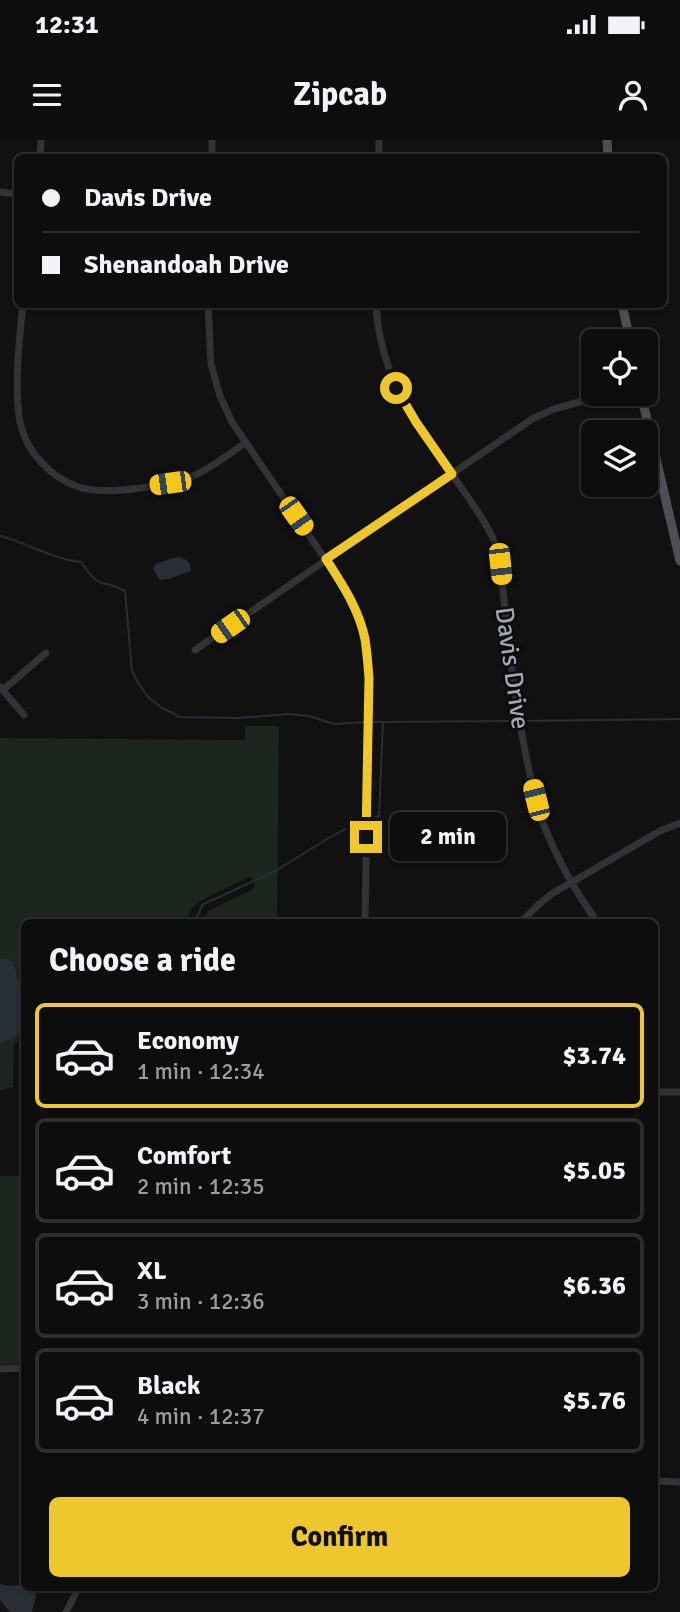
<!DOCTYPE html>
<html lang="en">
<head>
<meta charset="utf-8">
<style>
  :root { --surface:#0d0d0e; --page:#1b1b1c; --text:#f1f3f6; --muted:#9a9c9e; --line:#2d2d2e; --accent:#eec62d }
  body { margin:0; font-family:Signika,sans-serif; background:var(--page); color:var(--text); height:100vh; display:flex; flex-direction:column; font-size:26px; white-space:nowrap }
  * { box-sizing:border-box; margin:0 }
  p { font-size:23px; color:var(--muted) }
  .icon { flex:none; width:38px; height:38px; fill:none; stroke:currentColor; stroke-width:2; stroke-linecap:round; stroke-linejoin:round }
  .map { position:relative; flex:1; overflow:hidden }
  .details { position:absolute; left:21px; top:779px; width:637px; height:672px; display:flex; flex-direction:column; background:var(--surface); border-radius:10px; box-shadow:0 2px 5px #0004,0 0 0 2px var(--line) }
  .details>* { flex:none }
  .banner { position:absolute; left:14px; top:14px; width:653px; height:154px; border-radius:10px; box-shadow:0 2px 5px #0004,0 0 0 2px var(--line); display:grid; align-content:center; height:154px; padding:0 28px; background:var(--surface) }
  .controls { position:absolute; left:581px; top:189px; display:grid; gap:14px }
  .controls a { display:grid; place-items:center; width:77px; height:77px; border-radius:10px; background:var(--surface); box-shadow:0 2px 5px #0004,0 0 0 2px var(--line); font-size:35px }
  .end { position:absolute; width:32px; height:32px; margin:-16px; border:9px solid #eec62d; background:#111; box-shadow:0 0 0 4px #111 }
  .from { border-radius:50% }
  .bubble { position:absolute; height:49px; border-radius:10px; background:var(--surface); box-shadow:0 2px 5px #0004,0 0 0 2px var(--line); font-size:23px; font-weight:700; line-height:49px; text-align:center }
  .car { position:absolute; width:21px; height:42px; margin:-21px -10px; border-radius:9px; box-shadow:0 0 5px 2px #0007; background:linear-gradient(#f5c518 24%,#345 0 40%,#f5c518 0 76%,#345 0 86%,#f5c518 0) }
  .banner b { display:flex; align-items:center; gap:24px; height:66px; font-size:26px }
  .banner b+b { border-top:2px solid var(--line) }
  .banner i { width:18px; height:18px; background:var(--text) }
  ul { padding:0; list-style:none }
  li { display:flex; align-items:center; gap:21px; height:105px; margin:0 14px 10px; padding:0 14px; border:4px solid var(--line); border-radius:10px }
  li div { flex:1 }
  li b { display:block; font-size:26px }
  li em { font-style:normal; font-weight:700 }
  li.current { border-color:var(--accent) }
  li>.icon { width:63px; height:63px; stroke-width:1.5 }
  h2 { padding:0 28px; font-size:32px; line-height:84px }
  .action { display:flex; gap:14px; margin-top:auto; padding:14px 28px }
  .action a { flex:1; height:80px; border-radius:10px; background:var(--accent); color:#111; font-size:28px; font-weight:700; line-height:80px; text-align:center }
  .status { display:flex; justify-content:space-between; align-items:center; height:49px; padding:0 35px; background:var(--surface); direction:ltr }
  .status svg { height:19px; fill:currentColor }
  header { display:flex; justify-content:space-between; align-items:center; height:91px; padding:0 28px; background:var(--surface); font-size:32px; font-weight:700 }
  .map>svg:first-child { display:block }
</style>
</head>
<body>
<div class="status"><b>12:31</b><svg viewBox="0 0 49 12"><path d="M0 12V9h3v3zM5 12V6h3v6zM10 12V3h3v9zM15 12V0h3v12zM26 1h20v11H26zM47 4h2v5h-2z"/></svg></div>
<header><svg class="icon" aria-label="menu" viewBox="0 0 24 24"><path d="M4 6h16M4 12h16M4 18h16"/></svg>Zipcab<svg class="icon" aria-label="person" viewBox="0 0 24 24"><circle cx="12" cy="8" r="4"/><path d="M4 21q1-7 8-7t8 7"/></svg></header>
<div class="map">
<svg width="680" height="1472" viewBox="0 0 680 1472">
  <rect width="100%" height="100%" fill="#111112"/>
  <g fill="#1d251f">
    <path d="M245,586H279L277,782H203L208,771L252,750C256,745 255,742 252,738L249,737L198,762L191,769L186,782H24V897L14,904L13,947L0,950V598L245,600Z"/>
    <path d="M0,1036H19L24,1039V1223L0,1225Z"/>
  </g>
  <g fill="#282e36">
    <path d="M181,417C187,420 191,423 191,431L169,439L160,440L153,429L156,424L173,418Z"/>
    <path d="M5,818L13,821C17,832 18,843 20,854C24,877 28,895 0,903V819Z"/>
    <path d="M0,1444L12,1446L24,1444V1447L34,1448L36,1456L32,1472H10L0,1460Z"/>
  </g>
  <g fill="none" stroke-linecap="round" stroke-linejoin="round">
    <g stroke="#282e36" stroke-width="2">
      <path d="M0,396C28,403 52,419 81,422C87,430 93,440 102,443C113,446 114,445 125,451L132,531L138,543L149,558L162,568L180,577L238,578L289,574L309,576L334,584L367,582"/>
      <path d="M523,581L680,579"/>
      <path d="M373,582L517,581"/>
      <path d="M369,679L379,676L383,582"/>
      <path d="M195,782L202,765L277,730L327,699L363,679"/>
    </g>
    <g stroke="#323237" stroke-width="7">
      <path d="M40,18L41,0"/>
      <path d="M212,18V0"/>
      <path d="M379,18V0"/>
      <path d="M0,52L18,54"/>
      <path d="M23,164C19,200 14,248 20,282C26,312 51,338 79,347C104,356 166,346 191,337C210,329 228,315 245,303"/>
      <path d="M208,164L211,224L220,256L232,282L340,441C360,476 366,498 369,538L365,782"/>
      <path d="M376,164C380,240 417,283 458,343C471,362 486,381 495,403C497,409 498,417 500,424C507,484 512,545 524,605C529,632 534,658 543,683C557,719 575,751 597,782"/>
      <path d="M195,510L532,279L554,269L609,254"/>
      <path d="M0,547L24,575"/>
      <path d="M3,550L46,513"/>
      <path d="M521,782L539,764L553,753L660,691L680,683"/>
      <path d="M654,903V1019"/>
      <path d="M654,952H680"/>
      <path d="M0,1229L24,1228"/>
      <path d="M654,1341L680,1342"/>
      <path d="M66,1472L79,1447"/>
    </g>
    <g stroke="#4e4f56" stroke-width="9">
      <path d="M607,0L608,18"/>
      <path d="M622,164L630,201"/>
      <path d="M641,254L680,421"/>
    </g>
  </g>
  <g fill="none" stroke-linecap="round" stroke-linejoin="round">
    <path stroke="#eec62d" stroke-width="9" d="M366,697L369,538C368,525 367,512 365,499C359,469 342,444 326,419L452,334L416,282L396,248"/>
  </g>
  <g text-anchor="middle" stroke-width="5" stroke-linejoin="round" paint-order="stroke">
    <g font-size="26" fill="#a2a5b3" stroke="#0c0c0d">
      <text transform="translate(513 528) rotate(82)" y="9">Davis Drive</text>
    </g>
  </g>
</svg>
<div class="controls">
<a><svg class="icon" aria-label="locate" viewBox="0 0 24 24"><circle cx="12" cy="12" r="6"/><path d="M12 2v4M12 18v4M2 12h4M18 12h4"/></svg></a>
<a><svg class="icon" aria-label="layers" viewBox="0 0 24 24"><path d="M12 4l9 5-9 5-9-5zM3 14l9 5 9-5"/></svg></a>
</div>
<i class="end from" style="left:396px;top:248px"></i>
<i class="end" style="left:366px;top:697px"></i>
<div class="bubble" style="left:390px;top:672px;width:116px">2 min</div>
<i class="car" style="left:170px;top:343px;rotate:262deg"></i>
<i class="car" style="left:296px;top:376px;rotate:145deg"></i>
<i class="car" style="left:500px;top:424px;rotate:174deg"></i>
<i class="car" style="left:230px;top:486px;rotate:235deg"></i>
<i class="car" style="left:536px;top:660px;rotate:346deg"></i>
<div class="banner">
<b><i class="from"></i>Davis Drive</b>
<b><i></i>Shenandoah Drive</b>
</div>
<section class="details">
<h2>Choose a ride</h2>
<ul>
<li class="current"><svg class="icon" aria-label="car" viewBox="0 0 24 24"><path d="M5 17H2v-5l4-1 3-4h7l3 4 3 1v5h-3M9 17h6M6 11h13"/><circle cx="7" cy="17" r="2"/><circle cx="17" cy="17" r="2"/></svg><div><b>Economy</b><p>1 min · 12:34</p></div><em>$3.74</em></li>
<li><svg class="icon" aria-label="car" viewBox="0 0 24 24"><path d="M5 17H2v-5l4-1 3-4h7l3 4 3 1v5h-3M9 17h6M6 11h13"/><circle cx="7" cy="17" r="2"/><circle cx="17" cy="17" r="2"/></svg><div><b>Comfort</b><p>2 min · 12:35</p></div><em>$5.05</em></li>
<li><svg class="icon" aria-label="car" viewBox="0 0 24 24"><path d="M5 17H2v-5l4-1 3-4h7l3 4 3 1v5h-3M9 17h6M6 11h13"/><circle cx="7" cy="17" r="2"/><circle cx="17" cy="17" r="2"/></svg><div><b>XL</b><p>3 min · 12:36</p></div><em>$6.36</em></li>
<li><svg class="icon" aria-label="car" viewBox="0 0 24 24"><path d="M5 17H2v-5l4-1 3-4h7l3 4 3 1v5h-3M9 17h6M6 11h13"/><circle cx="7" cy="17" r="2"/><circle cx="17" cy="17" r="2"/></svg><div><b>Black</b><p>4 min · 12:37</p></div><em>$5.76</em></li>
</ul>
<div class="action"><a>Confirm</a></div>
</section>
</div>
</body>
</html>
